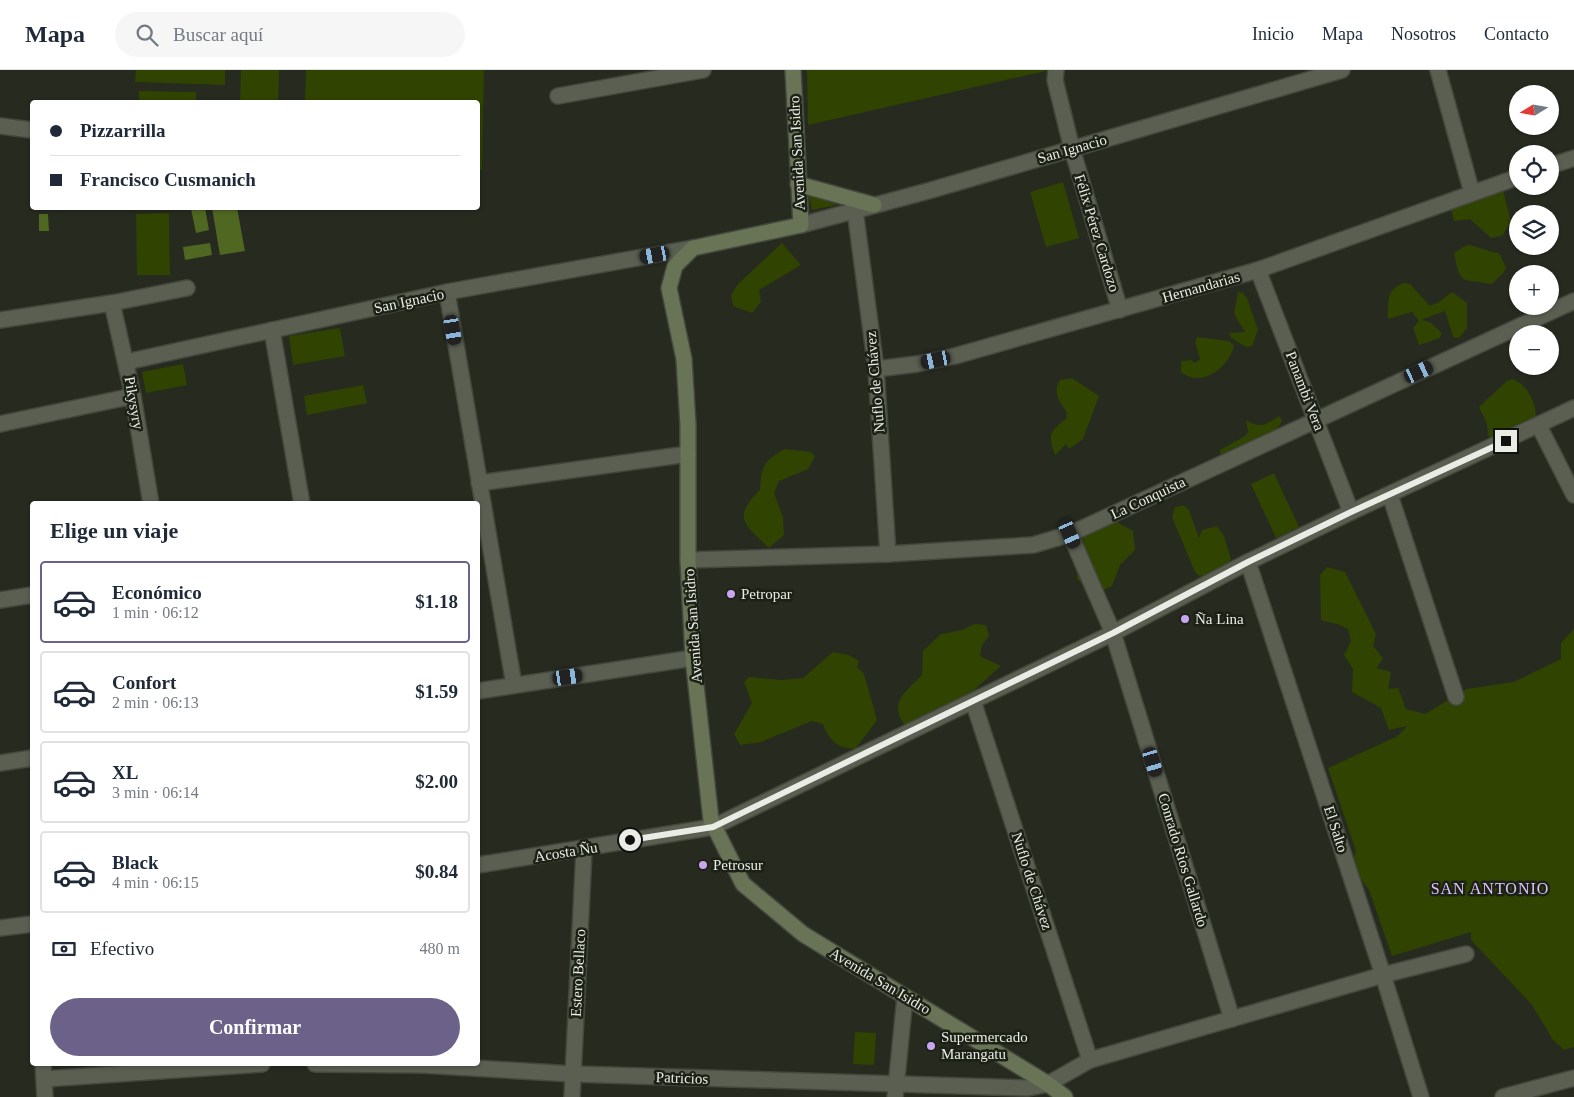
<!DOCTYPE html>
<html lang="es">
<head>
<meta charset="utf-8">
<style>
  :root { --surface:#fff; --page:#f6f6f7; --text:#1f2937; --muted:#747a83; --line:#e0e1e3; --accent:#6b6189 }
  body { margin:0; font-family:Georgia,serif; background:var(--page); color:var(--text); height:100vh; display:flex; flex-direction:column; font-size:19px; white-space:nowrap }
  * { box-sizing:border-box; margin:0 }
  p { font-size:16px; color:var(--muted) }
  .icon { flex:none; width:28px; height:28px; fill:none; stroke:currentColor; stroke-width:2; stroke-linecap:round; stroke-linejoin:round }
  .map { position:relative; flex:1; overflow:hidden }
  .drawer { position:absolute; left:30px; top:431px; width:450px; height:565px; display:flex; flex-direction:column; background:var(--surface); border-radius:5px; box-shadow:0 1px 4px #0004 }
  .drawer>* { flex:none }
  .guide { position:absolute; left:30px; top:30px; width:450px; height:110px; border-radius:5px; box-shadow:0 1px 4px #0004; display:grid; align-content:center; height:110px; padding:0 20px; background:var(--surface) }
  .needle { width:32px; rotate:259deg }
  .fabs { position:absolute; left:1509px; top:15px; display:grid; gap:10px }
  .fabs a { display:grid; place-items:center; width:50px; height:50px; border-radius:50%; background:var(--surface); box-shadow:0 1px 4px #0004; font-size:25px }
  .end { position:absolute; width:22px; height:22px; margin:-11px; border:6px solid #e9ece5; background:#111; box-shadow:0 0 0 2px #111 }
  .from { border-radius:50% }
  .car { position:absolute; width:15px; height:30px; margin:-15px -8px; border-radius:6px; box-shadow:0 0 4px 1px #0007; background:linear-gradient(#222 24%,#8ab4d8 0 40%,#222 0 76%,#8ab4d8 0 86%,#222 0) }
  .guide b { display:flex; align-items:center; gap:18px; height:48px; font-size:19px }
  .guide b+b { border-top:1px solid var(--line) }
  .guide i { width:12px; height:12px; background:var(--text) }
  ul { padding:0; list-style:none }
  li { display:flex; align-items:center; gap:15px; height:82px; margin:0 10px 8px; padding:0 10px; border:2px solid var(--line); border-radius:5px }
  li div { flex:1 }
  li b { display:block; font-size:19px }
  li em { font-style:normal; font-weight:600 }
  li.current { border-color:var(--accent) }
  li>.icon { width:45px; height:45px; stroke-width:1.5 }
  h2 { padding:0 20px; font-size:22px; line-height:60px }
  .pay { display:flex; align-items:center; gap:12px; height:55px; padding:0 20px; font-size:19px }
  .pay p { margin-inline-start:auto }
  .primary-button { display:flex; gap:10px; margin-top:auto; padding:10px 20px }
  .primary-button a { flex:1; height:58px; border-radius:30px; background:var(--accent); color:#fff; font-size:20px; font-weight:600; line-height:58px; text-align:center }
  header { display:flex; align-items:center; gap:30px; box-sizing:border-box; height:70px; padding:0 25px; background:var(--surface); border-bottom:1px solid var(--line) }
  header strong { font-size:24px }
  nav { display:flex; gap:28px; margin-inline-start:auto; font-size:18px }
  .search { width:350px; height:45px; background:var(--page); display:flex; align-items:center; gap:12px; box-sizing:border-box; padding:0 18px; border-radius:28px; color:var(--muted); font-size:19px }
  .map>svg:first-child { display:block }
</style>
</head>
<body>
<header>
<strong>Mapa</strong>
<div class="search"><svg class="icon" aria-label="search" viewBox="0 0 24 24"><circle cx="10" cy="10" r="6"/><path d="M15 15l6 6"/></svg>Buscar aquí</div>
<nav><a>Inicio</a><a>Mapa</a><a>Nosotros</a><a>Contacto</a></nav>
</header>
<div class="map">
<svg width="1574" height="1027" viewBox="0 0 1574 1027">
  <rect width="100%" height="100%" fill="#262a1f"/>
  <g fill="#304300">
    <path d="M136,0H225V15L135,12Z"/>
    <path d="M241,0H279L278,32H240Z"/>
    <path d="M306,0H484L482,100H478V32H305Z"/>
    <path d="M807,0H1050L808,55Z"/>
    <path d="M139,21L196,22V32H139Z"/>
    <path d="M1063,112L1079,168L1046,177L1030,122Z"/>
    <path d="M1503,119L1511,152L1502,166L1491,168L1470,149L1454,151L1451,139Z"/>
    <path d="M812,126L836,134L837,135L812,140L809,127Z"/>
    <path d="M169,143L170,205H137L136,144Z"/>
    <path d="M782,173L801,195L759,220L761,232L752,243L733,236L731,225L738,214Z"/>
    <path d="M1467,175C1479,176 1487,182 1499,183L1506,197L1504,202L1492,214C1462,209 1460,216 1454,183Z"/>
    <path d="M1405,213L1410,214L1430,236L1439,232L1452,222L1467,233V258L1459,268L1453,267L1445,241L1421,250L1430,252L1442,263L1440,268L1419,275L1413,258L1419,251L1412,242L1388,249C1388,232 1386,218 1405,213Z"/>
    <path d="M1238,222L1243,223L1247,228L1258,260L1252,276L1246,277L1231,268L1229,263L1245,262L1234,244Z"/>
    <path d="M340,258L345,286L293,295L289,266Z"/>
    <path d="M1197,267L1229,271L1234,275C1230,297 1201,319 1181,302V291L1191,290L1195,293L1200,289L1195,272Z"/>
    <path d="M183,294L187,315L146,323L142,302Z"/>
    <path d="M1072,308L1099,326L1083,369L1069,379L1066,374L1055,385C1048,364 1049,362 1066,349L1067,343C1060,331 1052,324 1060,310Z"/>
    <path d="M1513,309C1528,315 1539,337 1535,352L1491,379L1486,351L1479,337L1508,310Z"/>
    <path d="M363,315L367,333L307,345L304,326Z"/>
    <path d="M1279,346L1282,350C1278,367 1236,383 1220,384V380L1245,366L1248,362L1246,350C1259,359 1266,355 1279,346Z"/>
    <path d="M785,379L811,382L815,386L808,399L779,411L774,423L783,447L784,465L769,478C745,455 731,448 760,420C761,397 764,390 785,379Z"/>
    <path d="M1274,403L1299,457L1276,468L1251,414Z"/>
    <path d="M1180,436H1185L1189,440L1199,468L1202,460L1217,456L1224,466L1231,489L1221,502L1199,506L1195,502L1172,447L1175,437Z"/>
    <path d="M1108,447L1133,461L1135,480L1120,495L1112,516L1093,524L1077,509V471Z"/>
    <path d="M1327,497L1345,502L1376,564L1373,576L1383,588L1377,598L1391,602L1388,619L1398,618L1406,639L1425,644L1467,619L1514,612L1561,589V573L1574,559V977L1564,980L1553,970L1532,935L1471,870V862L1392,886L1369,820L1360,808L1354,786L1356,781L1328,698L1398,666L1407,656L1389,660L1381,638L1352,622L1353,599L1344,585L1351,571L1348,559L1340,555L1321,550L1320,505Z"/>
    <path d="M975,554L986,555L989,566L982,575L980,586L1001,596L946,645L906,656C887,634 906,621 922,605L923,581L941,564L962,560Z"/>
    <path d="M833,582L849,585L859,591L857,597L864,604L877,650L856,678C838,680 829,670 823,654L812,651L761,672L740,675L734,664L752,633L744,612L749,607L781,610L803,608Z"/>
    <path d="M855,962L876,963L874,995L853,994Z"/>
  </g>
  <g fill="#4f6721">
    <path d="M205,138L209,160L196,163L191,139Z"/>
    <path d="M212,138H237L245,181L220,185Z"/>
    <path d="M39,144H48L49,161H39Z"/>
    <path d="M210,173L212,185L185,190L183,177Z"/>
  </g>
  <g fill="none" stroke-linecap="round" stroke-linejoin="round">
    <defs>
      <g id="minor">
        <path d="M1438,0L1472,123"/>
        <path d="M558,26L703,0"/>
        <path d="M0,56L32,60"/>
        <path d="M1550,96L1574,88"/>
        <path d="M855,140L876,299L888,484"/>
        <path d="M1258,200L1351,442"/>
        <path d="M447,222L514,615"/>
        <path d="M112,233L133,326L151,434"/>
        <path d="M1120,240L1072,79L1342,0"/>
        <path d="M0,250L112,233L187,218"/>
        <path d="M272,260L302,434"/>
        <path d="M126,292L447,222L693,178"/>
        <path d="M876,299L917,294L955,286L1258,200L1518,107"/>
        <path d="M0,354L133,326"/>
        <path d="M1539,356L1574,425"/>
        <path d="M479,413L688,384"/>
        <path d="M1390,425L1456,627"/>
        <path d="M1070,464L1113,563L1232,949"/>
        <path d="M688,490L888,484L1001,477L1033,475L1070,464L1574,231"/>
        <path d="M1248,492L1383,905L1421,1027"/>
        <path d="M478,621L693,588"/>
        <path d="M973,631L1090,990"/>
        <path d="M0,693L32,688"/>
        <path d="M713,757L1113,563L1248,492L1351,442L1574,338"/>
        <path d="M0,858L32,854"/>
        <path d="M43,994L45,1027"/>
        <path d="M315,994L422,995L573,1004L1028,1018L1048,1014L1090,990L1383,905L1466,884"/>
        <path d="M44,1009L262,994"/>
        <path d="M572,1027L584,780"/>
        <path d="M895,1027L905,927"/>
        <path d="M1503,1027L1574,1008"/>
      </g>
      <g id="tertiary">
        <path d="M801,155L928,121L1072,79L1055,10L1056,0"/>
        <path d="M0,530L32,525"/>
        <path d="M478,795L713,757"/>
      </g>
      <g id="secondary">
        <path d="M793,0L801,155L693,178L675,196L669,218L684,289L688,355V490L693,588L711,750L743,814L803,864L1048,1014L1065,1027"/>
        <path d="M798,114L874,135"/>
      </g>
    </defs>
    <use href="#minor" stroke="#43473d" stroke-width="18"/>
    <use href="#tertiary" stroke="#43473d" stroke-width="18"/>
    <use href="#secondary" stroke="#43473d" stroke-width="18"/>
    <use href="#minor" stroke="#5a5f52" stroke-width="15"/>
    <use href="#tertiary" stroke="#5a5f52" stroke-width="15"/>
    <use href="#secondary" stroke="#697456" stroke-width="15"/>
  </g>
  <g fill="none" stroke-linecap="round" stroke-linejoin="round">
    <path stroke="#e9ece5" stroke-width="6" d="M630,770L713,757L1113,563L1248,492L1351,442L1506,371"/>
  </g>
  <g fill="#c8a5ee" stroke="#1c2115" stroke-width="2">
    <circle cx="731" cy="524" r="5"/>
    <circle cx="1185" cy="549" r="5"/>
    <circle cx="703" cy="795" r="5"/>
    <circle cx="931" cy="976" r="5"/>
  </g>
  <g text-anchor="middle" stroke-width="5" stroke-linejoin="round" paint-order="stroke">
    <g font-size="15" fill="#e9ece5" stroke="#1c2115">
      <text transform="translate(1072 79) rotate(-16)" y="5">San Ignacio</text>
      <text transform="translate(797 83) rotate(-93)" y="5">Avenida San Isidro</text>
      <text transform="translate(1097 163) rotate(73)" y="5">Félix Pérez Cardozo</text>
      <text transform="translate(1201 217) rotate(-16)" y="5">Hernandarias</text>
      <text transform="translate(409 231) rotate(-12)" y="5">San Ignacio</text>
      <text transform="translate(875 312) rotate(-95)" y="5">Nuflo de Chávez</text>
      <text transform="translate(1305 321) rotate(69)" y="5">Panambi Vera</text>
      <text transform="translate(134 333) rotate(80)" y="5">Pikysyry</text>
      <text transform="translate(1148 428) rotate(-25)" y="5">La Conquista</text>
      <text transform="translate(693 556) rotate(-94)" y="5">Avenida San Isidro</text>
      <text transform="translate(1336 759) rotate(72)" y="5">El Salto</text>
      <text transform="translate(566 782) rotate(-9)" y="5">Acosta Ñu</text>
      <text transform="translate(1183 790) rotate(73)" y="5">Conrado Rios Gallardo</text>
      <text transform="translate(1032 811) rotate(72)" y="5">Nuflo de Chávez</text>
      <text transform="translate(578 903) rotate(-87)" y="5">Estero Bellaco</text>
      <text transform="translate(880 911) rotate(31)" y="5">Avenida San Isidro</text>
      <text transform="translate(682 1008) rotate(2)" y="5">Patricios</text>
    </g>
    <g font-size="15" fill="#e9ece5" stroke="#1c2115" text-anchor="start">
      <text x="741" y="529">Petropar</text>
      <text x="1195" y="554">Ña Lina</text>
      <text x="713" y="800">Petrosur</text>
      <text x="941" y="972">Supermercado<tspan x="941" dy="17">Marangatu</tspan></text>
    </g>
    <g font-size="16" letter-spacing="1" fill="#dfc5fc" stroke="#1c2115">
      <text x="1490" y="824">SAN ANTONIO</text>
    </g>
  </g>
</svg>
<div class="fabs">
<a><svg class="needle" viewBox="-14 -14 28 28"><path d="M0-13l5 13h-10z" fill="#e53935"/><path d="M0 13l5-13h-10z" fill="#747a83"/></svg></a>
<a><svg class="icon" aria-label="locate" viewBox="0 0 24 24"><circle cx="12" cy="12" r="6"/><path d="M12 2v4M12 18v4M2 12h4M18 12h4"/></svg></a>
<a><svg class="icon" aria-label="layers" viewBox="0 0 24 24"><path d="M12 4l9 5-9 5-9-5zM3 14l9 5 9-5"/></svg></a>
<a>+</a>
<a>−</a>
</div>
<i class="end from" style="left:630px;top:770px"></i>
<i class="end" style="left:1506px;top:371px"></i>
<i class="car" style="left:655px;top:185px;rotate:260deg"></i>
<i class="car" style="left:453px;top:260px;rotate:170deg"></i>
<i class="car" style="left:936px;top:290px;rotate:258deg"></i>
<i class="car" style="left:1419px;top:302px;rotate:65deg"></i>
<i class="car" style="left:1070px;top:464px;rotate:156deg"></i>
<i class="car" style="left:568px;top:607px;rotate:82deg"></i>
<i class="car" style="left:1153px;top:692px;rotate:163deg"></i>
<div class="guide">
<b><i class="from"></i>Pizzarrilla</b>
<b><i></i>Francisco Cusmanich</b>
</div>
<section class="drawer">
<h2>Elige un viaje</h2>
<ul>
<li class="current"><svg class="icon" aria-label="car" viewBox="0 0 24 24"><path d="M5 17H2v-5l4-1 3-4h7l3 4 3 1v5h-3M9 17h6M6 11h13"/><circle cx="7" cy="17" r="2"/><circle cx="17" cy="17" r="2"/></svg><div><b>Económico</b><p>1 min · 06:12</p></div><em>$1.18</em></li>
<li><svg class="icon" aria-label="car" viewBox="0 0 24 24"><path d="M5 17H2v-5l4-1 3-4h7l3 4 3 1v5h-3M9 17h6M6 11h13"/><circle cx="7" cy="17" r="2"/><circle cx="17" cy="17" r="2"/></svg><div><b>Confort</b><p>2 min · 06:13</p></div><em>$1.59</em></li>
<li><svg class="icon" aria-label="car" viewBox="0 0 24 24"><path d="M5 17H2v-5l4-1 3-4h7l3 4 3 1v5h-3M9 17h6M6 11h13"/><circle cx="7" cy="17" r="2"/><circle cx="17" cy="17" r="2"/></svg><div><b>XL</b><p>3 min · 06:14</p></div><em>$2.00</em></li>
<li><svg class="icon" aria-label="car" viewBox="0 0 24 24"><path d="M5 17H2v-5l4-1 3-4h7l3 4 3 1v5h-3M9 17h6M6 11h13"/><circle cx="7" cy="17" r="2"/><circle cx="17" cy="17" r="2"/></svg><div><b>Black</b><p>4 min · 06:15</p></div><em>$0.84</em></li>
</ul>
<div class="pay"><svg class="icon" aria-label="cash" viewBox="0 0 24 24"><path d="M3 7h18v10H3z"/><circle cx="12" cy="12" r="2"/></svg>Efectivo<p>480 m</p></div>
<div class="primary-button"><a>Confirmar</a></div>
</section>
</div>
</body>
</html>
